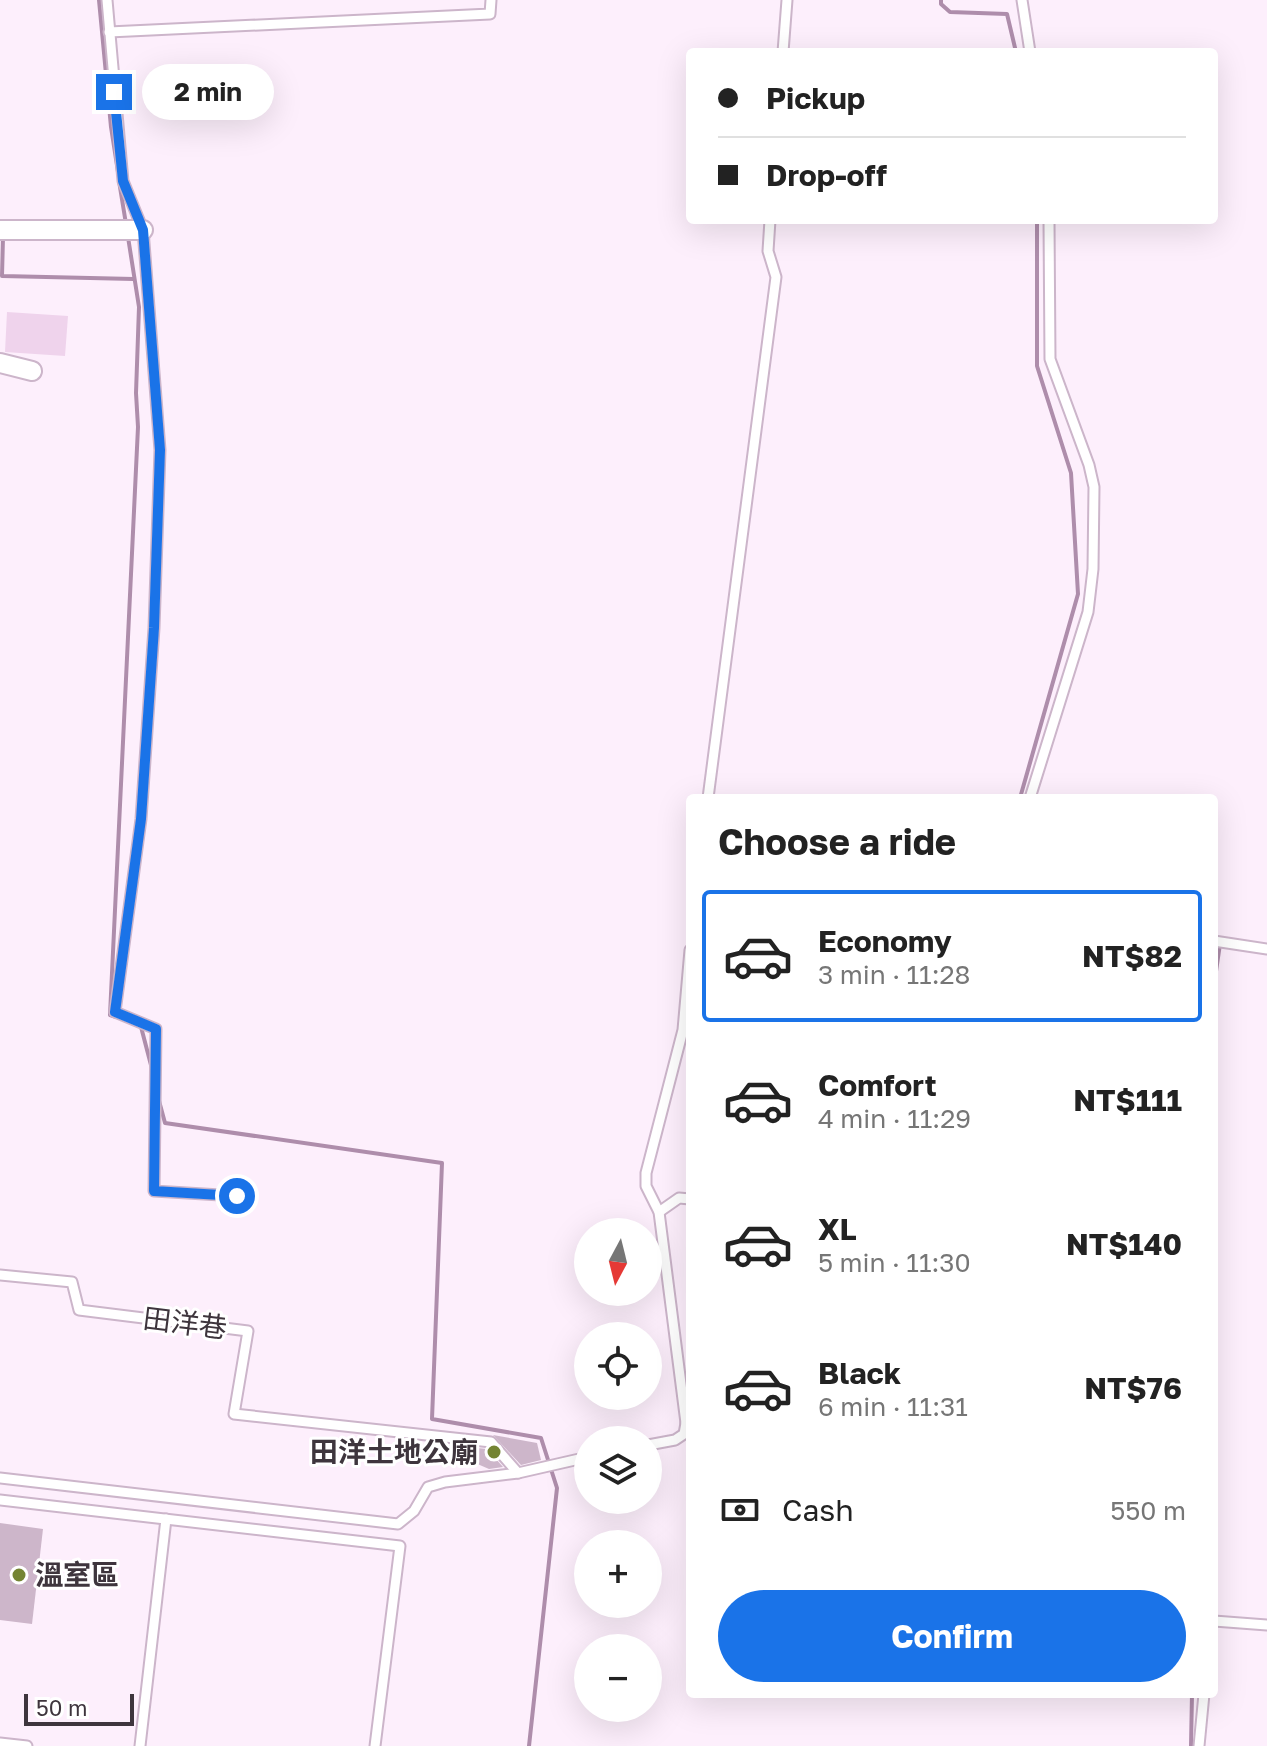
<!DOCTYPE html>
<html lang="en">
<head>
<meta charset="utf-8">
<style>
  :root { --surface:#fff; --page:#f6f6f6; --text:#222; --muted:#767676; --line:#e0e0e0; --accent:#1a73e8 }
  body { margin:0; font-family:"Golos Text","Noto Sans TC",sans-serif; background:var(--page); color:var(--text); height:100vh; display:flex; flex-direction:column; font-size:30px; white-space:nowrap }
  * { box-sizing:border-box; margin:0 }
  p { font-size:26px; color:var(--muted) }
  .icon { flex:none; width:44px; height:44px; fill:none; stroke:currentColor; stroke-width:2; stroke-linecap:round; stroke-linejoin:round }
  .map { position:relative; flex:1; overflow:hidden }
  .sheet { position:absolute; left:686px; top:794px; width:532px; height:904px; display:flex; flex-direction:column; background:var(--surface); border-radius:8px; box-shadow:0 8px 32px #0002 }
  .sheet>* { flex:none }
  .hud { position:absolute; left:686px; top:48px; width:532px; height:176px; border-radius:8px; box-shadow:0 8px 32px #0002; display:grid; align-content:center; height:176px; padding:0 32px; background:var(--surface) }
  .needle { width:52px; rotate:187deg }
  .buttons { position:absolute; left:574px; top:1218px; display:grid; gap:16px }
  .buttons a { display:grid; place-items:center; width:88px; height:88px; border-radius:50%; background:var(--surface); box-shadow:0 8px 32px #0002; font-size:40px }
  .scale { position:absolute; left:24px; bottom:20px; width:110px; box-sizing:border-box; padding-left:8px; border:4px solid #3e353d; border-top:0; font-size:22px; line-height:28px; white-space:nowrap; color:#3e353d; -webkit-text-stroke:6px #fff; paint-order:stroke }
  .end { position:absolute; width:36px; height:36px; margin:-18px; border:10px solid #1a73e8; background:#fff; box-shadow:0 0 0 4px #fff }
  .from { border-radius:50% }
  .bubble { position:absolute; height:56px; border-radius:28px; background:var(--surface); box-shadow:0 8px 32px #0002; font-size:26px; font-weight:700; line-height:56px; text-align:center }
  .hud b { display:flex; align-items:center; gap:28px; height:76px; font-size:30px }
  .hud b+b { border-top:2px solid var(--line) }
  .hud i { width:20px; height:20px; background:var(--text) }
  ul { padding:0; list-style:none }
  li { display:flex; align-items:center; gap:24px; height:132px; margin:0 16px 12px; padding:0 16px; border:4px solid transparent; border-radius:8px }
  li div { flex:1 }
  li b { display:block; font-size:30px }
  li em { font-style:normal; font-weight:700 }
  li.on { border-color:var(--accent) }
  li>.icon { width:72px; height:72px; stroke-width:1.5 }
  h2 { padding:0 32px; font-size:36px; line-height:96px }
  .pay { display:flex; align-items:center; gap:20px; height:88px; padding:0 32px; font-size:30px }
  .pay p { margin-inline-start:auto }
  .action { display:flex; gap:16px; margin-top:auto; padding:16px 32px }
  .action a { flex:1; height:92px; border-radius:48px; background:var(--accent); color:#fff; font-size:32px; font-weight:700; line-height:92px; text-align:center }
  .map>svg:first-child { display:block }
</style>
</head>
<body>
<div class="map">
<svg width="1267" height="1746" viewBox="0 0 1267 1746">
  <rect width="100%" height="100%" fill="#fdeffc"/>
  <path fill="#efd3ec" d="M7,312L68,316L65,356L5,352Z"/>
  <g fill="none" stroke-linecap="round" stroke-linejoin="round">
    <g stroke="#ae8dab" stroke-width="4">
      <path d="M99,0L111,127L118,172"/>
      <path d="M941,0V4L950,12L1007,14L1016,52"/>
      <path d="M119,181L126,224"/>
      <path d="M3,237L2,276L134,279"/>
      <path d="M1020,798L1078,594L1071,473L1037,366V220"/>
      <path d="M1214,985L1220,944"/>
      <path d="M116,1017L110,1015L138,427L136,393L139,307L128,237"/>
      <path d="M140,1023L152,1069"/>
      <path d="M158,1097L165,1123L442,1163L432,1419L541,1438L557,1488L529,1746"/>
      <path d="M1191,1746L1192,1694"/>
    </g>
  </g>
  <g fill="#cdb6ca">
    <path d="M493,1435L537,1443L541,1460L521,1465Z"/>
    <path d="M429,1443L487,1449L503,1467L489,1469Z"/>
    <path d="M0,1523L43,1529L32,1624L0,1620Z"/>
  </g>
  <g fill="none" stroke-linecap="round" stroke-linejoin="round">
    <defs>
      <g id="service">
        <path d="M107,0L123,181L143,230L160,450L154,628L141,819L115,1012L156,1029L154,1191L237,1196"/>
        <path d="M1022,0L1030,52"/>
        <path d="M109,32L490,14L491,0"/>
        <path d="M783,52L787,0"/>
        <path d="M708,798L776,277L768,251L770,220"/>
        <path d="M1030,798L1088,612L1093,569L1094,487L1089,465L1050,359L1049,220"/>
        <path d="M1214,941L1267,949"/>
        <path d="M659,1212L679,1198L690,1199"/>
        <path d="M0,1275L72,1282L79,1310L248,1331L234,1414L491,1442L518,1473"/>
        <path d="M686,1423L659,1212L646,1186V1173L683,1030L690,950"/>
        <path d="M648,1445L675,1440L684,1434L686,1423H690"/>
        <path d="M0,1478L398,1524L414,1511L428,1487L445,1482L518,1473L588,1457"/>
        <path d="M0,1500L400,1546L375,1746"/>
        <path d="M1214,1621L1267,1625"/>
        <path d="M0,1743L27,1746"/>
        <path d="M140,1746L166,1519"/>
        <path d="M1199,1746L1204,1694"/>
      </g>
      <g id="minor">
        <path d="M0,230H143"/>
        <path d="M0,363L32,371"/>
      </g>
    </defs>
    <use href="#service" stroke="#ccb5ca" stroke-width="13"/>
    <use href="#minor" stroke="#ccb5ca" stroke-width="22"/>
    <use href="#service" stroke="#fff" stroke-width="9"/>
    <use href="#minor" stroke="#fff" stroke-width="18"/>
  </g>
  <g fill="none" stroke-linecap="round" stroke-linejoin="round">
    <path stroke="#1a73e8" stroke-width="10" d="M114,92L123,181L143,230L160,450L154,628L141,819L115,1012L156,1029L154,1191L237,1196"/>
  </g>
  <g fill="#748433" stroke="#fff" stroke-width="3">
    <circle cx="494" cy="1452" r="8"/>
    <circle cx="19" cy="1575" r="8"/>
  </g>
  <g text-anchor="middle" stroke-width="6" stroke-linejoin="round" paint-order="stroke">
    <g font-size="28" fill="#3e353d" stroke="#fff">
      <text transform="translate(185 1323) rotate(7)" y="10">田洋巷</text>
    </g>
    <g font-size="28" font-weight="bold" fill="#3e353d" stroke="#fff" text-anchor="end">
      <text x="478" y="1462">田洋土地公廟</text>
      <text x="35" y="1585" text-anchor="start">溫室區</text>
    </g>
  </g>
</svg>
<div class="buttons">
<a><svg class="needle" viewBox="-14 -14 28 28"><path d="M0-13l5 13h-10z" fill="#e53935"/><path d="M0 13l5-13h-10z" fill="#767676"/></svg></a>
<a><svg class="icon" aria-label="locate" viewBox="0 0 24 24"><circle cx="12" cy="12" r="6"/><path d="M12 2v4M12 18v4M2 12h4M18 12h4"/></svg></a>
<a><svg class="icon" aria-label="layers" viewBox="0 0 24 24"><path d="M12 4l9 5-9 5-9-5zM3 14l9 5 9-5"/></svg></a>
<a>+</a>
<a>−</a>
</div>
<div class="scale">50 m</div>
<i class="end from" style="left:237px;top:1196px"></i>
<i class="end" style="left:114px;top:92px"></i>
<div class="bubble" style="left:142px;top:64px;width:132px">2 min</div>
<div class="hud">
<b><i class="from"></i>Pickup</b>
<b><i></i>Drop-off</b>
</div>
<section class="sheet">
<h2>Choose a ride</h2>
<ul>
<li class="on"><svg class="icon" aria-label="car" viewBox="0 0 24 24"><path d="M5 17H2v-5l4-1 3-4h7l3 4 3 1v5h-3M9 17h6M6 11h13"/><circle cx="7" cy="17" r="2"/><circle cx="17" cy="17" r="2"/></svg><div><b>Economy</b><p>3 min · 11:28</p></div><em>NT$82</em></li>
<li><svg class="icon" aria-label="car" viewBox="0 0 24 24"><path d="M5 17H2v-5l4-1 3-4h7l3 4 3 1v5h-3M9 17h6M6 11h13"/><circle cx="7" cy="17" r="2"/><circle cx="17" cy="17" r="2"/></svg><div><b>Comfort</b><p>4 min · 11:29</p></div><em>NT$111</em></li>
<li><svg class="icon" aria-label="car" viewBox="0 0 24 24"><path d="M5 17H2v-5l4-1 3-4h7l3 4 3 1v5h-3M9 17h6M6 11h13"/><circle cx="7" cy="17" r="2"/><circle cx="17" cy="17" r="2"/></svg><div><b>XL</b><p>5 min · 11:30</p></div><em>NT$140</em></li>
<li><svg class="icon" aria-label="car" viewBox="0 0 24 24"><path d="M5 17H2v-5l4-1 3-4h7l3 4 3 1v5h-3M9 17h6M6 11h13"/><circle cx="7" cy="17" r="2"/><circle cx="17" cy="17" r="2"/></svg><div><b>Black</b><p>6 min · 11:31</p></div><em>NT$76</em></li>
</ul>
<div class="pay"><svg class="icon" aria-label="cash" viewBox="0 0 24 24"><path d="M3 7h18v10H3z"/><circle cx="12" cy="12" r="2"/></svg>Cash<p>550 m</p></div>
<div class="action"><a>Confirm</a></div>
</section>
</div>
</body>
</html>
